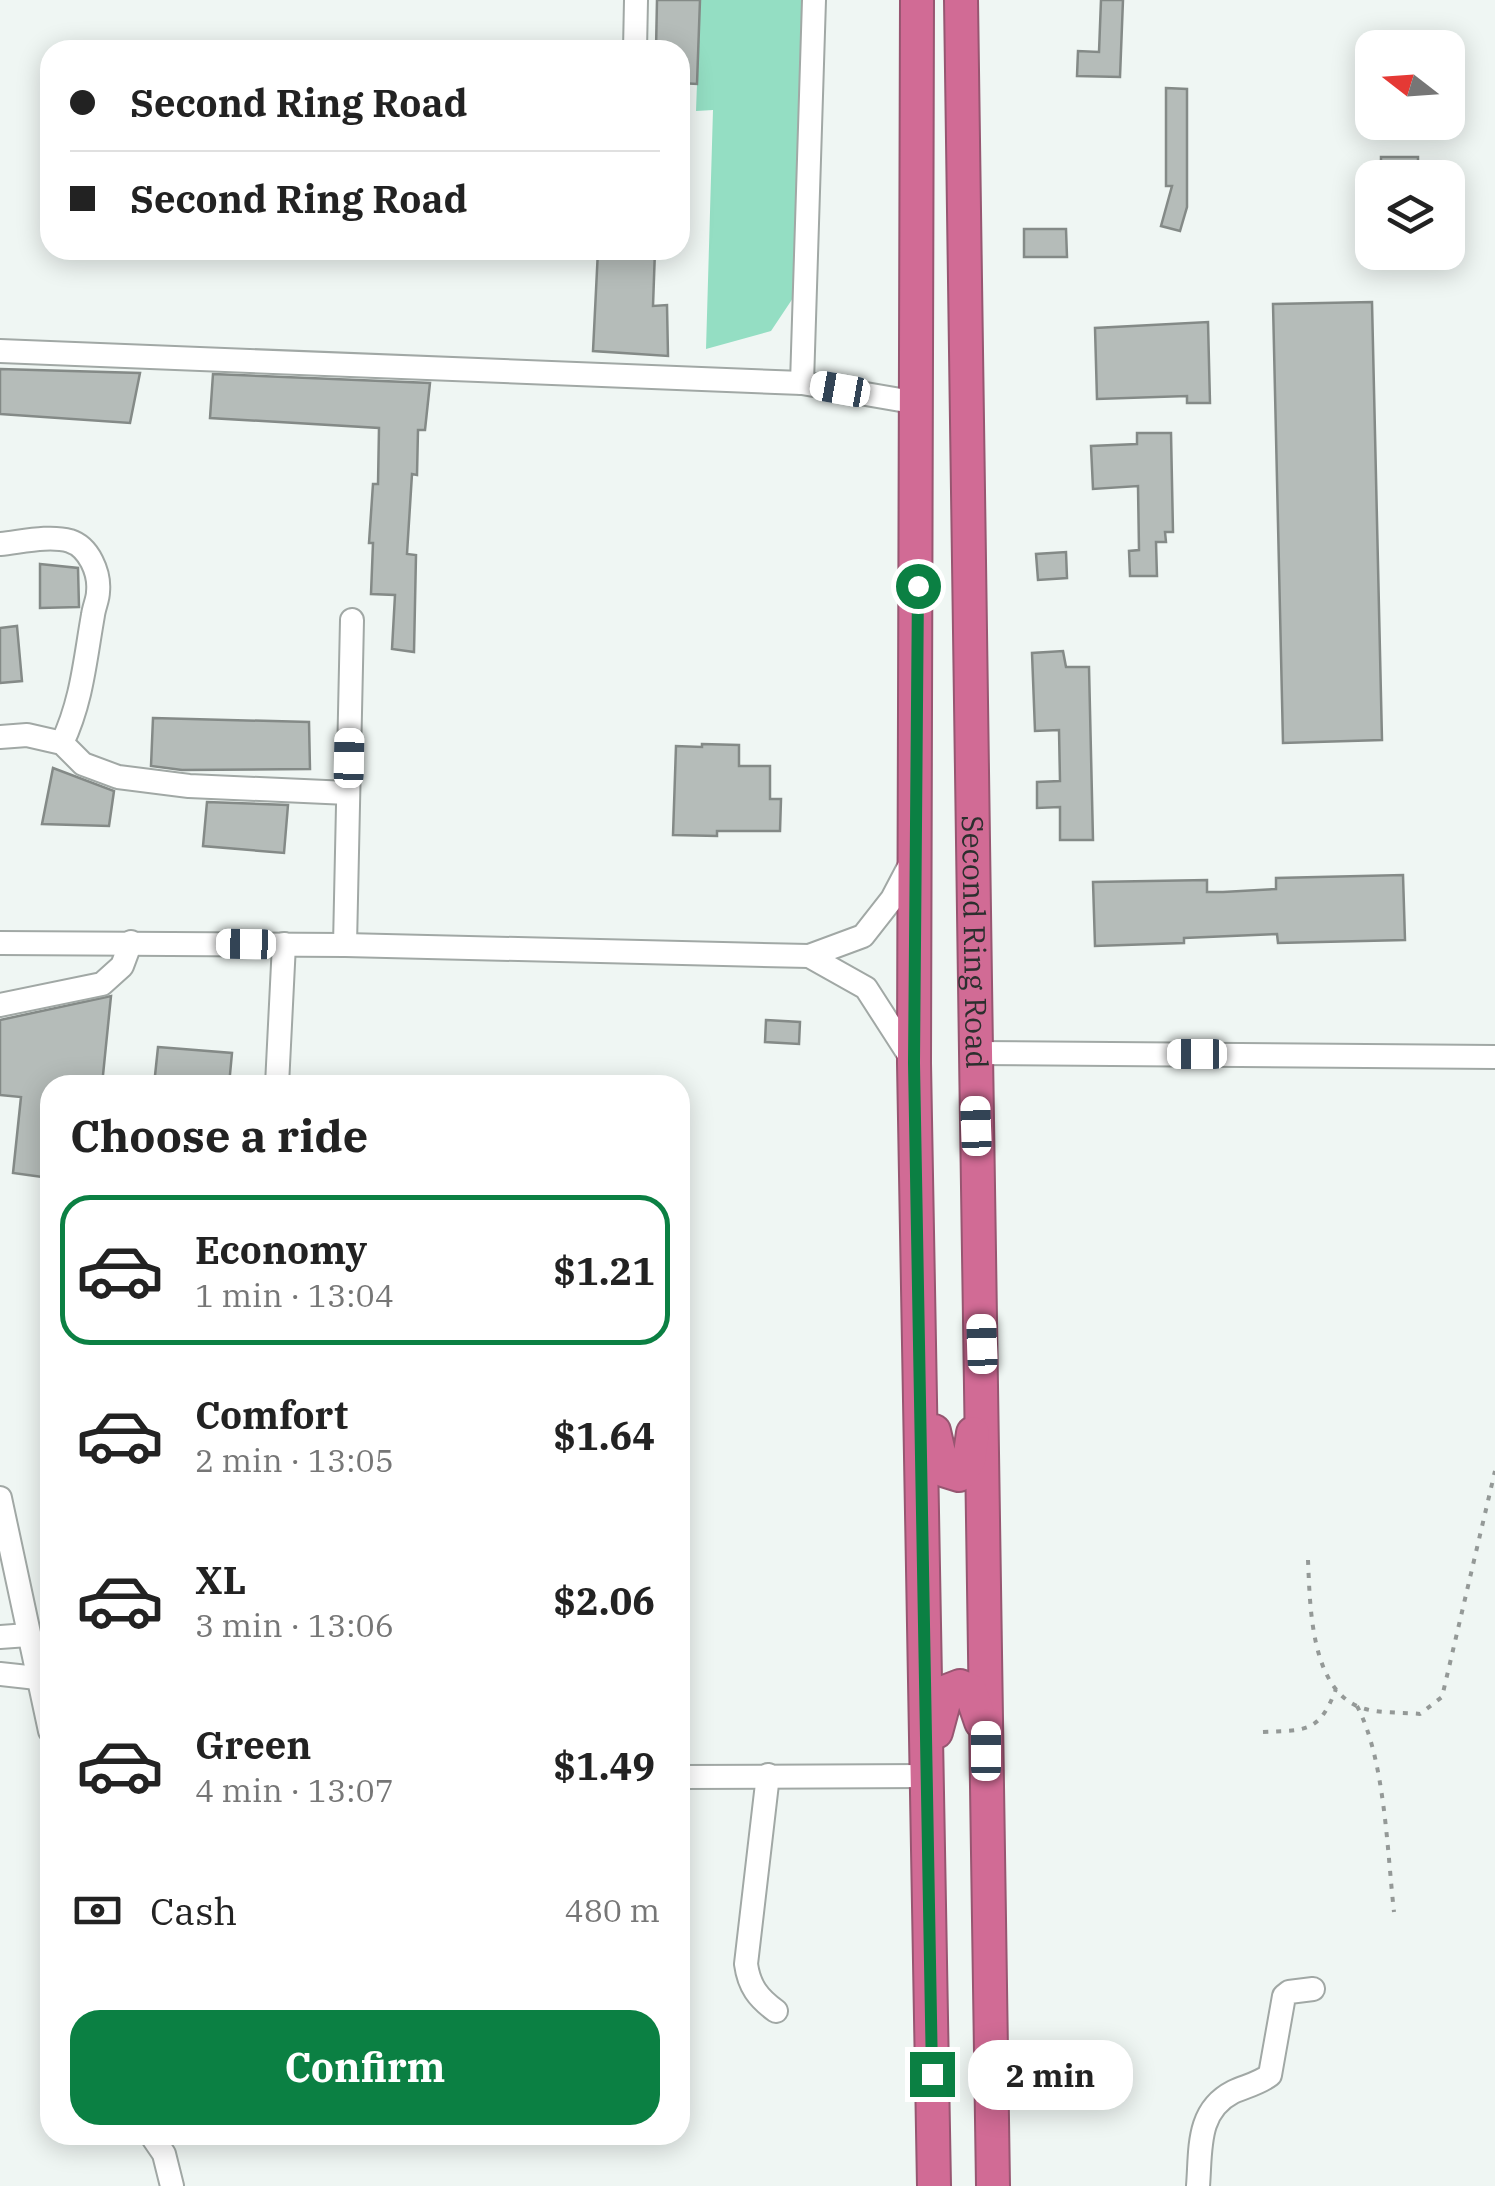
<!DOCTYPE html>
<html lang="en">
<head>
<meta charset="utf-8">
<style>
  :root { --surface:#fff; --page:#f6f6f6; --text:#222; --muted:#767676; --line:#e0e0e0; --accent:#0b8043 }
  body { margin:0; font-family:"IBM Plex Serif",serif; background:var(--page); color:var(--text); height:100vh; display:flex; flex-direction:column; font-size:38px; white-space:nowrap }
  * { box-sizing:border-box; margin:0 }
  p { font-size:32px; color:var(--muted) }
  .icon { flex:none; width:55px; height:55px; fill:none; stroke:currentColor; stroke-width:2; stroke-linecap:round; stroke-linejoin:round }
  .map { position:relative; flex:1; overflow:hidden }
  .side { position:absolute; left:40px; top:1075px; width:650px; height:1070px; display:flex; flex-direction:column; background:var(--surface); border-radius:30px; box-shadow:0 5px 25px #0003 }
  .side>* { flex:none }
  .guide { position:absolute; left:40px; top:40px; width:650px; height:220px; border-radius:30px; box-shadow:0 5px 25px #0003; display:grid; align-content:center; height:220px; padding:0 30px; background:var(--surface) }
  .needle { width:65px; rotate:287deg }
  .controls { position:absolute; left:1355px; top:30px; display:grid; gap:20px }
  .controls a { display:grid; place-items:center; width:110px; height:110px; border-radius:20px; background:var(--surface); box-shadow:0 5px 25px #0003; font-size:50px }
  .end { position:absolute; width:45px; height:45px; margin:-22px; border:12px solid #0b8043; background:#fff; box-shadow:0 0 0 5px #fff }
  .from { border-radius:50% }
  .bubble { position:absolute; height:70px; border-radius:30px; background:var(--surface); box-shadow:0 5px 25px #0003; font-size:32px; font-weight:800; line-height:70px; text-align:center }
  .car { position:absolute; width:30px; height:60px; margin:-30px -15px; border-radius:12px; box-shadow:0 0 8px 2px #0007; background:linear-gradient(#fff 24%,#345 0 40%,#fff 0 76%,#345 0 86%,#fff 0) }
  .guide b { display:flex; align-items:center; gap:35px; height:95px; font-size:38px }
  .guide b+b { border-top:2px solid var(--line) }
  .guide i { width:25px; height:25px; background:var(--text) }
  ul { padding:0; list-style:none }
  li { display:flex; align-items:center; gap:30px; height:150px; margin:0 20px 15px; padding:0 10px; border:5px solid transparent; border-radius:30px }
  li div { flex:1 }
  li b { display:block; font-size:38px }
  li em { font-style:normal; font-weight:800 }
  li.active { border-color:var(--accent) }
  li>.icon { width:90px; height:90px; stroke-width:1.5 }
  h2 { padding:0 30px; font-size:45px; line-height:120px }
  .pay { display:flex; align-items:center; gap:25px; height:110px; padding:0 30px; font-size:38px }
  .pay p { margin-inline-start:auto }
  .button { display:flex; gap:20px; margin-top:auto; padding:20px 30px }
  .button a { flex:1; height:115px; border-radius:30px; background:var(--accent); color:#fff; font-size:40px; font-weight:800; line-height:115px; text-align:center }
  .map>svg:first-child { display:block }
</style>
</head>
<body>
<div class="map">
<svg width="1495" height="2186" viewBox="0 0 1495 2186">
  <rect width="100%" height="100%" fill="#eff6f3"/>
  <path fill="#94dec3" d="M700,0H808L799,289L771,331L706,349L713,110L696,111Z"/>
  <g fill="#b5bcb9" stroke="#848a87" stroke-width="2.5">
    <path d="M657,0H700L697,84L680,83V50H656Z"/>
    <path d="M1101,0H1123L1120,77L1077,76L1078,51L1099,52Z"/>
    <path d="M1166,88L1187,89V207L1180,231L1161,226L1172,186H1166Z"/>
    <rect x="1381" y="157" width="37" height="21"/>
    <path d="M1024,229H1066L1067,257H1024Z"/>
    <path d="M598,250H655L653,306L667,305L668,356L593,351Z"/>
    <path d="M1372,302L1382,740L1283,743L1273,304Z"/>
    <path d="M1208,322L1210,403H1187V396L1097,399L1095,328Z"/>
    <path d="M0,369L140,373L130,423L0,414Z"/>
    <path d="M213,374L430,383L425,430H418L417,475L412,474L407,554L416,555L414,652L392,649L395,595L371,594L373,543H369L373,484H378L379,428L210,418Z"/>
    <path d="M1137,433H1171L1173,532H1165L1166,542H1156L1157,576H1130L1129,551L1139,550L1138,486L1093,489L1091,446L1137,444Z"/>
    <path d="M1066,552L1067,578L1038,580L1036,554Z"/>
    <path d="M40,564L78,568L79,607L40,608Z"/>
    <path d="M17,626L22,681L0,683V628Z"/>
    <path d="M1063,651L1066,667H1089L1093,840H1060V807L1037,808V782L1060,781L1059,730L1035,731L1032,653Z"/>
    <path d="M153,718L309,722L310,769L182,770L151,766Z"/>
    <path d="M702,744L739,745V766H770V799H781L780,831H717V836L673,835L676,746L702,747Z"/>
    <path d="M53,768L114,791L109,826L42,824Z"/>
    <path d="M207,802L288,805L284,853L203,846Z"/>
    <path d="M1403,875L1405,940L1278,943L1277,934L1184,938V943L1095,946L1093,882L1207,880V892H1223L1276,889V878Z"/>
    <path d="M111,996L102,1085H50V1178L13,1173L21,1097L0,1095V1020Z"/>
    <path d="M766,1020L800,1022L799,1044L765,1042Z"/>
    <path d="M158,1047L232,1053L229,1085H154Z"/>
  </g>
  <g fill="none" stroke-linecap="round" stroke-linejoin="round">
    <defs>
      <g id="minor">
        <path d="M635,50L636,0"/>
        <path d="M0,351L802,383L918,403"/>
        <path d="M802,383L814,0"/>
        <path d="M0,544C21,542 49,535 70,541C89,547 100,573 98,592C98,599 94,607 93,615C85,660 82,701 62,743"/>
        <path d="M0,737L27,735L62,743L83,764L118,777L189,786L348,793"/>
        <path d="M0,943L345,945L809,956L866,988L913,1061"/>
        <path d="M345,945L352,620"/>
        <path d="M809,956L863,936L892,899L913,859"/>
        <path d="M0,1005L102,984L122,966L131,942"/>
        <path d="M974,1053L1495,1057"/>
        <path d="M277,1085L284,944"/>
        <path d="M0,1498L50,1731"/>
        <path d="M0,1637L28,1635"/>
        <path d="M0,1674L37,1678"/>
        <path d="M768,1775L746,1964C749,1986 758,1998 776,2011"/>
        <path d="M680,1777L927,1776"/>
        <path d="M151,2135L164,2154L172,2186"/>
        <path d="M1198,2186C1201,2150 1196,2111 1233,2092C1246,2086 1258,2084 1270,2075L1284,1996L1289,1992L1313,1989"/>
      </g>
      <g id="highway">
        <path d="M917,0L914,1063L934,2186"/>
        <path id="s1" d="M961,0C967,729 986,1457 993,2186"/>
        <path d="M934,1431L943,1470L959,1475L969,1460L973,1433"/>
        <path d="M936,1732L947,1691L960,1686L970,1690L981,1722"/>
      </g>
    </defs>
    <use href="#minor" stroke="#a1a8a5" stroke-width="26"/>
    <use href="#highway" stroke="#975671" stroke-width="36"/>
    <g stroke="#949997" stroke-width="4" stroke-dasharray="5 8" stroke-linecap="butt">
      <path d="M1308,1560C1310,1603 1310,1685 1357,1706C1374,1714 1402,1712 1420,1714L1442,1697L1495,1471"/>
      <path d="M1357,1706C1385,1759 1387,1850 1394,1912"/>
      <path d="M1263,1732C1307,1730 1319,1733 1336,1689"/>
    </g>
    <use href="#minor" stroke="#fff" stroke-width="22"/>
    <use href="#highway" stroke="#d16b95" stroke-width="32"/>
  </g>
  <g fill="none" stroke-linecap="round" stroke-linejoin="round">
    <path stroke="#0b8043" stroke-width="12" d="M918,586L914,1063L932,2074"/>
  </g>
  <g text-anchor="middle" stroke-width="10" stroke-linejoin="round" paint-order="stroke">
    <g font-size="30" fill="#2c2f2e" stroke="#fff">
      <text dy="10" stroke="none"><textPath href="#s1" startOffset="942">Second Ring Road</textPath></text>
    </g>
  </g>
</svg>
<div class="controls">
<a><svg class="needle" viewBox="-14 -14 28 28"><path d="M0-13l5 13h-10z" fill="#e53935"/><path d="M0 13l5-13h-10z" fill="#767676"/></svg></a>
<a><svg class="icon" aria-label="layers" viewBox="0 0 24 24"><path d="M12 4l9 5-9 5-9-5zM3 14l9 5 9-5"/></svg></a>
</div>
<i class="end from" style="left:918px;top:586px"></i>
<i class="end" style="left:932px;top:2074px"></i>
<div class="bubble" style="left:968px;top:2040px;width:165px">2 min</div>
<i class="car" style="left:840px;top:389px;rotate:280deg"></i>
<i class="car" style="left:349px;top:758px;rotate:1deg"></i>
<i class="car" style="left:246px;top:944px;rotate:271deg"></i>
<i class="car" style="left:1197px;top:1054px;rotate:270deg"></i>
<i class="car" style="left:976px;top:1126px;rotate:358deg"></i>
<i class="car" style="left:982px;top:1344px;rotate:358deg"></i>
<i class="car" style="left:986px;top:1751px;rotate:0deg"></i>
<div class="guide">
<b><i class="from"></i>Second Ring Road</b>
<b><i></i>Second Ring Road</b>
</div>
<section class="side">
<h2>Choose a ride</h2>
<ul>
<li class="active"><svg class="icon" aria-label="car" viewBox="0 0 24 24"><path d="M5 17H2v-5l4-1 3-4h7l3 4 3 1v5h-3M9 17h6M6 11h13"/><circle cx="7" cy="17" r="2"/><circle cx="17" cy="17" r="2"/></svg><div><b>Economy</b><p>1 min · 13:04</p></div><em>$1.21</em></li>
<li><svg class="icon" aria-label="car" viewBox="0 0 24 24"><path d="M5 17H2v-5l4-1 3-4h7l3 4 3 1v5h-3M9 17h6M6 11h13"/><circle cx="7" cy="17" r="2"/><circle cx="17" cy="17" r="2"/></svg><div><b>Comfort</b><p>2 min · 13:05</p></div><em>$1.64</em></li>
<li><svg class="icon" aria-label="car" viewBox="0 0 24 24"><path d="M5 17H2v-5l4-1 3-4h7l3 4 3 1v5h-3M9 17h6M6 11h13"/><circle cx="7" cy="17" r="2"/><circle cx="17" cy="17" r="2"/></svg><div><b>XL</b><p>3 min · 13:06</p></div><em>$2.06</em></li>
<li><svg class="icon" aria-label="car" viewBox="0 0 24 24"><path d="M5 17H2v-5l4-1 3-4h7l3 4 3 1v5h-3M9 17h6M6 11h13"/><circle cx="7" cy="17" r="2"/><circle cx="17" cy="17" r="2"/></svg><div><b>Green</b><p>4 min · 13:07</p></div><em>$1.49</em></li>
</ul>
<div class="pay"><svg class="icon" aria-label="cash" viewBox="0 0 24 24"><path d="M3 7h18v10H3z"/><circle cx="12" cy="12" r="2"/></svg>Cash<p>480 m</p></div>
<div class="button"><a>Confirm</a></div>
</section>
</div>
</body>
</html>
